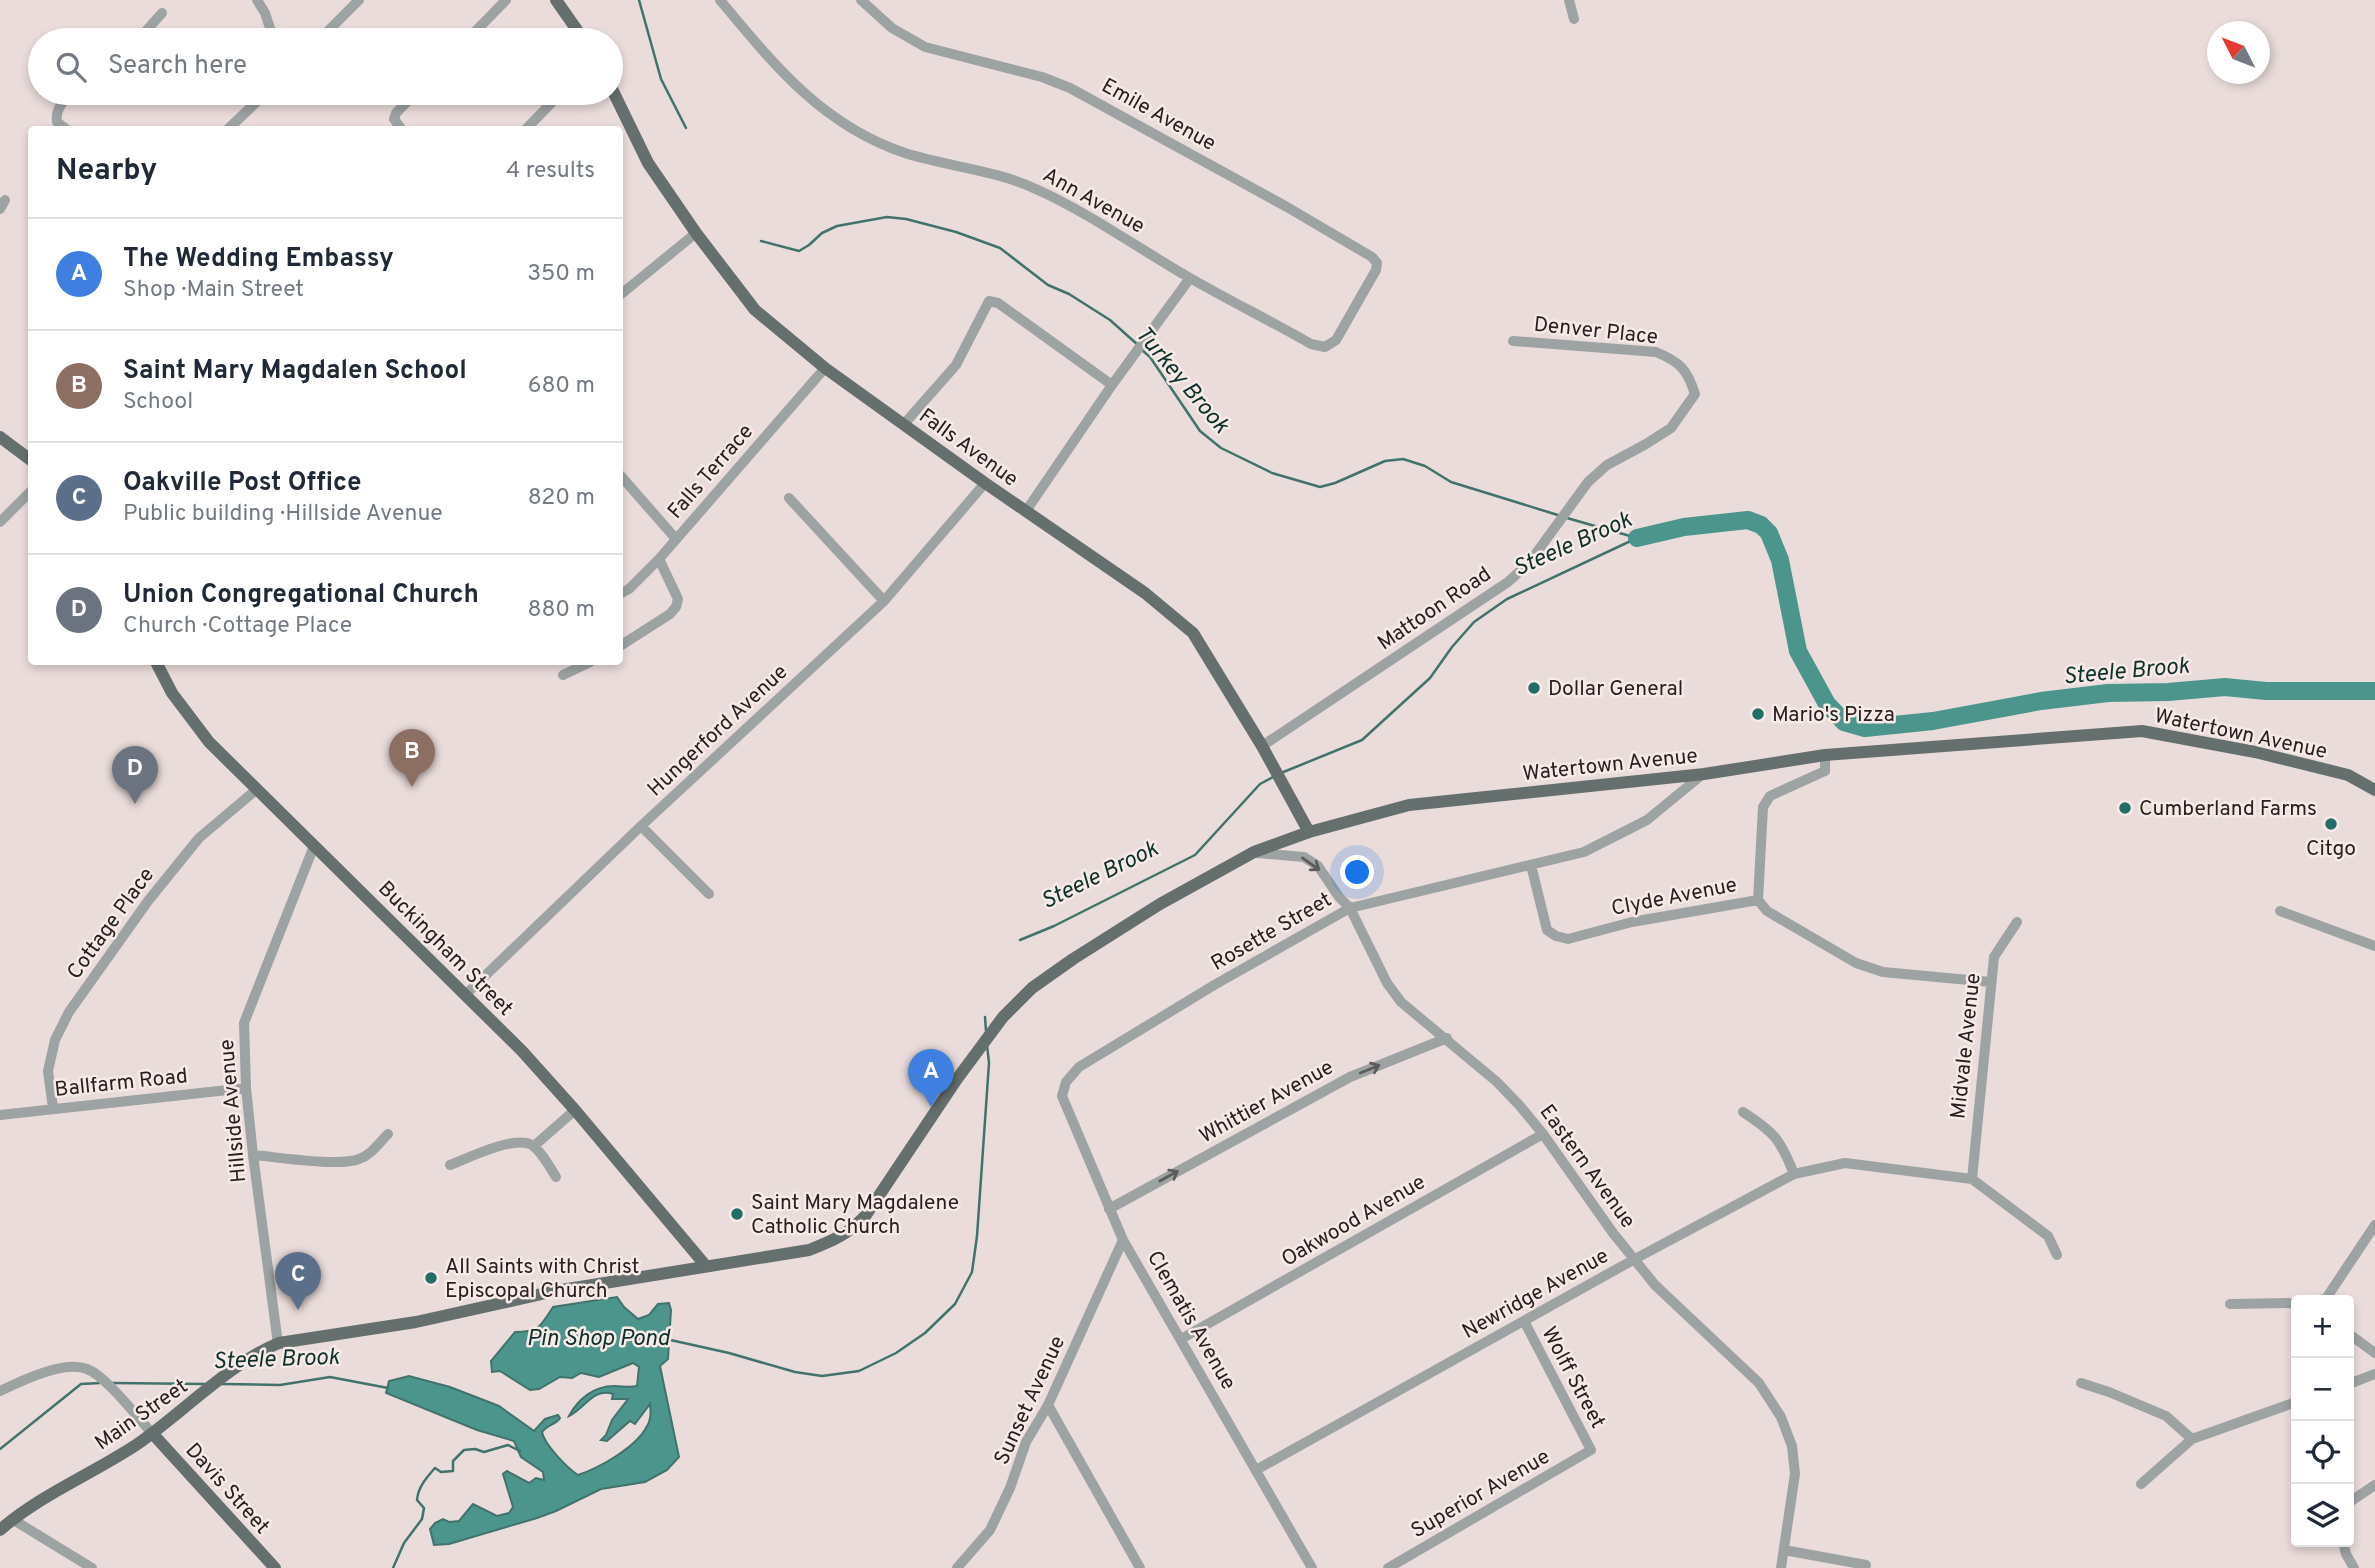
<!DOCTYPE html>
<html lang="en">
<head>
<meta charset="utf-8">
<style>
	:root { --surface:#fff; --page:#f2f2f3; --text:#1f2937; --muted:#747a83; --line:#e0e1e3; --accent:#111827 }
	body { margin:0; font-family:Overpass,sans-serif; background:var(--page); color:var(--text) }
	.controls { position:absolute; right:21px; bottom:21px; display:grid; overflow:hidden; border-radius:7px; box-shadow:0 4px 10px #0003 }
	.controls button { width:63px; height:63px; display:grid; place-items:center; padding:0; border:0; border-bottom:2px solid var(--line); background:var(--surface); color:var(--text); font:35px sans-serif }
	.compass { position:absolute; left:2207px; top:21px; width:63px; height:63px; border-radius:50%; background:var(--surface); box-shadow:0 4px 10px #0003; rotate:312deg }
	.you { position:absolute; left:1358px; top:873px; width:24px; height:24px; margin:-18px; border:5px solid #fff; border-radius:50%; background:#1a73e8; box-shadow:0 0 0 10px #1a73e833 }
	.badge { display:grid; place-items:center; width:46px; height:46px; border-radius:50%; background:var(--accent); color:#fff; font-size:23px; font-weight:700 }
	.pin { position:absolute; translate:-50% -58px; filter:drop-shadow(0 2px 4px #0008) }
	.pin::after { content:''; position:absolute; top:37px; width:24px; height:21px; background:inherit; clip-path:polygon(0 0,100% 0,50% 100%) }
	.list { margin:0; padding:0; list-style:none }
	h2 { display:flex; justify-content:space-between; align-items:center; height:91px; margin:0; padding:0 28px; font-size:30px }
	h2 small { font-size:23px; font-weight:400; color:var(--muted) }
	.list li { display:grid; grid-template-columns:46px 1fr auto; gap:21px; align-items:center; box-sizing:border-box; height:112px; padding:0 28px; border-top:2px solid var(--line) }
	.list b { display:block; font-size:26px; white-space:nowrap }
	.list p { margin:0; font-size:23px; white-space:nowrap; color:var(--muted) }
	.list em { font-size:23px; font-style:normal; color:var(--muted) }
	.icon { flex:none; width:38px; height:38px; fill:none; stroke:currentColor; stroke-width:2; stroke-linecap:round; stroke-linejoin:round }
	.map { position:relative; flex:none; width:2375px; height:1568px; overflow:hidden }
	.search { position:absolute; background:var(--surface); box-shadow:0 4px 10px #0003; left:28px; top:28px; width:595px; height:77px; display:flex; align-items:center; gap:18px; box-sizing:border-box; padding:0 24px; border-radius:38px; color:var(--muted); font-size:26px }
	.panel { position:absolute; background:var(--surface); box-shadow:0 4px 10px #0003; left:28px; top:126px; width:595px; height:539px; border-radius:7px }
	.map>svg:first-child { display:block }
	.water { fill:#4c958c; stroke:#41726c; stroke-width:2 }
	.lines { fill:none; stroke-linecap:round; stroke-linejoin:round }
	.stream { stroke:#41726c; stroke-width:2.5 }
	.river { stroke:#4c958c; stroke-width:18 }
	.minor { stroke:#9da3a2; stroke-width:10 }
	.major { stroke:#65706e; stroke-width:12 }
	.oneway { stroke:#5c5c5b }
	.poi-dot { fill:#246d66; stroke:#f7eae7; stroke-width:2.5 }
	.labels { text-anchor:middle; stroke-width:5; stroke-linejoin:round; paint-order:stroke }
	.street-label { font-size:21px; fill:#272221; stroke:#f7eae7 }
	.poi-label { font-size:21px; fill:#272221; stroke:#f7eae7; text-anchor:start }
	.water-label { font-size:23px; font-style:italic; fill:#0c312d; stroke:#f7eae7 }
</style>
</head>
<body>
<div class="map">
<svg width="2375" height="1568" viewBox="0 0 2375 1568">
	<rect width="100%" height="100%" fill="#eadcda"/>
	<path class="water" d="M 617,1297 L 624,1307 L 638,1319 L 649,1315 L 658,1304 L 669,1303 L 671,1310 L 668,1359 L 660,1366 L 679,1457 L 667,1470 L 645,1482 L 601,1489 L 556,1511 L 537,1518 L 449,1544 L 434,1545 L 430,1529 L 435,1523 L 443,1519 L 449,1522 L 459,1521 L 473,1504 L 497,1516 L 509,1513 L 513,1507 L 503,1474 L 507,1471 L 529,1483 L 536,1478 L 544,1480 L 543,1472 L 521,1457 L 514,1441 L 477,1430 L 386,1393 L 389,1381 L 409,1376 L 450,1387 L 499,1406 L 534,1431 L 545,1419 L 558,1415 L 560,1418 C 557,1424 547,1425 542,1432 C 544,1444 567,1468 578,1475 C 599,1468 637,1447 647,1426 C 651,1420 651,1411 650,1404 L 635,1424 L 630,1421 L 607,1441 L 601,1440 L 606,1435 L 612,1420 L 628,1399 L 612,1399 L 613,1394 C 594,1387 584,1409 569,1416 C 578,1399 594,1386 614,1386 C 622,1386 629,1388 637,1386 L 639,1367 L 633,1363 L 599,1377 L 581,1373 L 572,1378 L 560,1377 L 539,1389 L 530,1390 L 500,1371 L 492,1372 L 491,1361 L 515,1332 C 539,1332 540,1327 553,1307 Z"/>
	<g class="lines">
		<path class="stream" d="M 639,0 L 661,79 L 686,128
			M 761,241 L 799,251 L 809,245 L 822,233 L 837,226 L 887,217 L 906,219 L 956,232 L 1000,248 L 1048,285 L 1069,294 L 1110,320 L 1138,345
			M 1142,350 L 1150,357 L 1200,431 L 1221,448 L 1272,473 L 1320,487 L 1335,483 L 1385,461 L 1403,459 L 1425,466 L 1451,482 L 1561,516
			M 1567,518 L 1637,538
			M 1281,773 L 1362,740 L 1430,678 L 1452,647 L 1474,622 L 1507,599 L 1637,538
			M 1020,940 L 1054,926 L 1195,855 L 1260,784 L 1275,776
			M 985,1017 L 986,1031
			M 666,1339 L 729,1353 L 795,1372 L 822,1376 L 859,1371 L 896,1353 L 925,1333 L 955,1304 L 972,1272 L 977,1236 L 989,1063 L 987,1045
			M 113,1383 L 205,1384
			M 222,1384 L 280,1385 L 330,1377 L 388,1388
			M 0,1449 L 81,1384 L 100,1383
			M 393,1568 L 404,1543 L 422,1519 L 424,1508 L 417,1500 C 418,1487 427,1477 435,1468 L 441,1472 L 453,1471 L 453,1461 L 464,1450 L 475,1449 L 484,1452 L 508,1445 L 520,1451"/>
		<path class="river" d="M 1637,538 L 1684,527 L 1748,520 L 1761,525 L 1769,533 L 1780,560 L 1798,651 L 1827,704 L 1844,722 L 1865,728 L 1933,721 L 2041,701 L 2108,693 L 2168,692 L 2225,687 L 2266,691 L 2375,691"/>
		<path class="minor" d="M 257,0 L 265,13 L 274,40
			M 720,0 C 774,65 822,125 905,153 C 949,167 997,170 1038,190 C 1091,214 1139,249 1190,278 C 1230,301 1271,321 1311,344 L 1325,347 L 1336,340 L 1376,270 L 1377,263 L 1372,257 L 1287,207 L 1070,88 L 1042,77 L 925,47 L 892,28 L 861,0
			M 1569,0 L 1574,19
			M 138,40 L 162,13
			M 319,40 L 359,0
			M 467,40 L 506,0
			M 67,130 L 57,122 C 55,109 63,100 73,93
			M 227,130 L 266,93
			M 402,130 L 394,119 L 396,113 L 416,93
			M 525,130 L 561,93
			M 0,209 L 5,200
			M 620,295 L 696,233
			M 904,424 L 956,365 L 989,301 L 998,303 L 1112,385
			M 620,475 L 676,539
			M 789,498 L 884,601
			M 1026,511 L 1112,385 L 1190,278
			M 0,522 L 32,490
			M 620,594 L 629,589 L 659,559 L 825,368
			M 620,646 L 670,614 L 676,607 L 678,599 L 659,559
			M 563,675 L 590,662
			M 1262,746 L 1508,582 L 1529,563 L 1588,482 L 1607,465 L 1646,444 L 1671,428 L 1695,394 C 1687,369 1680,362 1656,352 L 1513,341
			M 641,826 L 709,894
			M 1257,853 L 1304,857 L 1318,866 L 1339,897 L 1350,908 L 1387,983 L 1401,1002 L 1497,1082 L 1520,1106 L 1543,1134 L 1613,1233 L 1655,1285 L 1759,1383 L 1781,1417 L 1792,1446 L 1795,1474 L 1781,1568
			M 1531,865 L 1547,930 L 1556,936 L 1568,939 L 1632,922 L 1758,900 L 1767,911 L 1856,963 L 1883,972 L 1990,982
			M 1758,900 L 1763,807 L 1770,796 L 1825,771 L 1825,755
			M 2280,911 L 2375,946
			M 465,995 L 641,826 L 884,601 L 985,483
			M 53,1108 L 48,1071 L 55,1040 L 69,1012 L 148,901 L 199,838 L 257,789
			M 1743,1112 C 1775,1133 1780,1139 1794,1174
			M 0,1115 L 246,1088
			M 534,1146 L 575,1110
			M 253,1155 C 277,1157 339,1167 359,1159 C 371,1155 379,1143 388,1134
			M 450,1165 C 468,1158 514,1135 532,1145 C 542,1152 549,1166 556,1177
			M 1972,1179 L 1994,957 L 2017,922
			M 1109,1209 L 1350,1077 L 1447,1038
			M 2325,1300 L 2375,1225
			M 2230,1304 L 2289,1303 L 2296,1305
			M 2349,1334 L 2375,1353
			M 1181,1339 L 1543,1134
			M 278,1344 L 253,1155 L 246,1088 L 244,1023 L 314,846
			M 2081,1383 L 2109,1392 L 2166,1416 L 2192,1439
			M 2349,1384 L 2375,1374
			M 0,1391 C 21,1381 64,1360 87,1369 C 106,1376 137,1417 152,1433
			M 1048,1405 L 1140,1568
			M 1256,1470 L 1633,1260 L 1794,1174 L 1845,1163 L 1972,1179 L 2048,1236 L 2057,1255
			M 2141,1484 L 2192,1439 L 2296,1402
			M 2349,1505 L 2351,1501 L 2375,1485
			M 12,1519 L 92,1568
			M 2343,1542 L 2346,1554 L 2354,1568
			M 1784,1550 L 1866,1565
			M 957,1568 L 990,1530 L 1010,1488 L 1026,1442 L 1048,1405 L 1123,1240
			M 1312,1568 L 1123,1240 L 1062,1096 L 1066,1082 L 1079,1067 L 1216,984 L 1350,908 L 1584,852 L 1647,820 L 1703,774
			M 1388,1568 L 1591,1450 L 1524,1321"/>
		<path class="major" d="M 556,0 L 584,40
			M 611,87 L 648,163 L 696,233 L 755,310 L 825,368 L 985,483 L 1145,593 L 1193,633 L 1262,746 L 1309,832
			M 0,437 L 32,461
			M 156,662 L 172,693 L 209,742 L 522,1051 L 575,1110 L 706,1266
			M 152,1433 L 275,1568
			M 0,1530 C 40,1495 92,1474 136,1445 C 180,1415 231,1362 279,1343 L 416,1322 L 555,1291 L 809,1250 C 832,1241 849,1234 866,1215 L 957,1079 L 1003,1017 L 1032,988 L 1073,959 L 1160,904 L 1254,852 L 1309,832 L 1409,805 L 1704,774 L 1825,755 L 2142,731 L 2255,752 L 2348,775 L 2375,790"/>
	</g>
	<defs><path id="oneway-shaft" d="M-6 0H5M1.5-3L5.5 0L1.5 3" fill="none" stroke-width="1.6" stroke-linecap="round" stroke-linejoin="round" transform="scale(1.75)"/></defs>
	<g class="oneway">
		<use href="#oneway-shaft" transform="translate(1311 864) rotate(35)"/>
		<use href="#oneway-shaft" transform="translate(1370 1069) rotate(-22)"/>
		<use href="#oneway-shaft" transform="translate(1169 1176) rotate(-29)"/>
	</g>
	<g class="poi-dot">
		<circle cx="1534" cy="688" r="7"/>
		<circle cx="1758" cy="714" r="7"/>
		<circle cx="2125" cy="808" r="7"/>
		<circle cx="2331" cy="824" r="7"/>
		<circle cx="737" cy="1214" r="7"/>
		<circle cx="431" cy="1278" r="7"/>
	</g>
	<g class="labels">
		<g class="street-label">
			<text transform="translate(1159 114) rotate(29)" y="7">Emile Avenue</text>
			<text transform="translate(1094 200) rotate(29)" y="7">Ann Avenue</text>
			<text transform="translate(1596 330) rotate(6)" y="7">Denver Place</text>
			<text transform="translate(969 447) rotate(36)" y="7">Falls Avenue</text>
			<text transform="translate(710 471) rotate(-49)" y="7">Falls Terrace</text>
			<text transform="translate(1434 608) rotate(-34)" y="7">Mattoon Road</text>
			<text transform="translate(717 730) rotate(-43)" y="7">Hungerford Avenue</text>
			<text transform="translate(2241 733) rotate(12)" y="7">Watertown Avenue</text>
			<text transform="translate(1610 764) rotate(-6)" y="7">Watertown Avenue</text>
			<text transform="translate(1674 896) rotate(-11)" y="7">Clyde Avenue</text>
			<text transform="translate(110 923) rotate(-54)" y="7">Cottage Place</text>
			<text transform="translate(1271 931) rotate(-30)" y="7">Rosette Street</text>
			<text transform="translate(446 948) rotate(45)" y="7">Buckingham Street</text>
			<text transform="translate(1965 1046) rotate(-84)" y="7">Midvale Avenue</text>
			<text transform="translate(121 1082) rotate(-6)" y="7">Ballfarm Road</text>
			<text transform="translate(1266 1101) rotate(-29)" y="7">Whittier Avenue</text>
			<text transform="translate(232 1111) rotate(-95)" y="7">Hillside Avenue</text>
			<text transform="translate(1588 1166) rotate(54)" y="7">Eastern Avenue</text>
			<text transform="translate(1353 1220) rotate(-30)" y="7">Oakwood Avenue</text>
			<text transform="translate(1535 1293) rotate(-29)" y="7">Newridge Avenue</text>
			<text transform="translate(1192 1320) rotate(60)" y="7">Clematis Avenue</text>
			<text transform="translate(1574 1377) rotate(62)" y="7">Wolff Street</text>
			<text transform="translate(1029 1400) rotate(-65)" y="7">Sunset Avenue</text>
			<text transform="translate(141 1414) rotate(-35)" y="7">Main Street</text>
			<text transform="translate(228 1488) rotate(48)" y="7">Davis Street</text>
			<text transform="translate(1480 1493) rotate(-30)" y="7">Superior Avenue</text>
		</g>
		<g class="poi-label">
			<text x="1548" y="695">Dollar General</text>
			<text x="1772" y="721">Mario's Pizza</text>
			<text x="2139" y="815">Cumberland Farms</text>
			<text x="2331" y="855" text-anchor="middle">Citgo</text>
			<text x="751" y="1209">Saint Mary Magdalene<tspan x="751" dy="24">Catholic Church</tspan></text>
			<text x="445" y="1273">All Saints with Christ<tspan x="445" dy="24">Episcopal Church</tspan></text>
		</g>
		<g class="water-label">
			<text transform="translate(1183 379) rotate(50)" y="8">Turkey Brook</text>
			<text transform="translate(1572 543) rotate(-24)" y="8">Steele Brook</text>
			<text transform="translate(2126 670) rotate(-5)" y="8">Steele Brook</text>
			<text transform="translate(1099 874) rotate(-26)" y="8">Steele Brook</text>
			<text x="598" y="1345">Pin Shop Pond</text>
			<text transform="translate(276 1358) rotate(-2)" y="8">Steele Brook</text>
		</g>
	</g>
</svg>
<div class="controls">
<button>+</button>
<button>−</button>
<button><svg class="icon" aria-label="locate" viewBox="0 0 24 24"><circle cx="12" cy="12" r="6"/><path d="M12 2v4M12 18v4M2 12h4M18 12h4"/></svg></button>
<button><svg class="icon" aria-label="layers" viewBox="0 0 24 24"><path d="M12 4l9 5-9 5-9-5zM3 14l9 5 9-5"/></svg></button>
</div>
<svg class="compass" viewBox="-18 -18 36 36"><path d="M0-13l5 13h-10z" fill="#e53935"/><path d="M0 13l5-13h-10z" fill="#747a83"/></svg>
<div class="you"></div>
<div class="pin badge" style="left:931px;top:1107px;background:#3f7fe0">A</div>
<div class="pin badge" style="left:412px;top:787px;background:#8d6e63">B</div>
<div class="pin badge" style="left:298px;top:1310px;background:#5c6f8a">C</div>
<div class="pin badge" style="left:135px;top:804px;background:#6b7280">D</div>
<div class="search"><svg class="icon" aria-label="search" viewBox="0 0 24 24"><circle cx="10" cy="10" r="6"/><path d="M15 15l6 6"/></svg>Search here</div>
<section class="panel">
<h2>Nearby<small>4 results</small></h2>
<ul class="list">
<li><span class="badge" style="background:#3f7fe0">A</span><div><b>The Wedding Embassy</b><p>Shop · Main Street</p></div><em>350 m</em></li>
<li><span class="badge" style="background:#8d6e63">B</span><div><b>Saint Mary Magdalen School</b><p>School</p></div><em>680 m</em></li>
<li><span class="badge" style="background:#5c6f8a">C</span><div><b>Oakville Post Office</b><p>Public building · Hillside Avenue</p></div><em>820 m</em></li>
<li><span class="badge" style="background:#6b7280">D</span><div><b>Union Congregational Church</b><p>Church · Cottage Place</p></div><em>880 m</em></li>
</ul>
</section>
</div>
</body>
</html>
